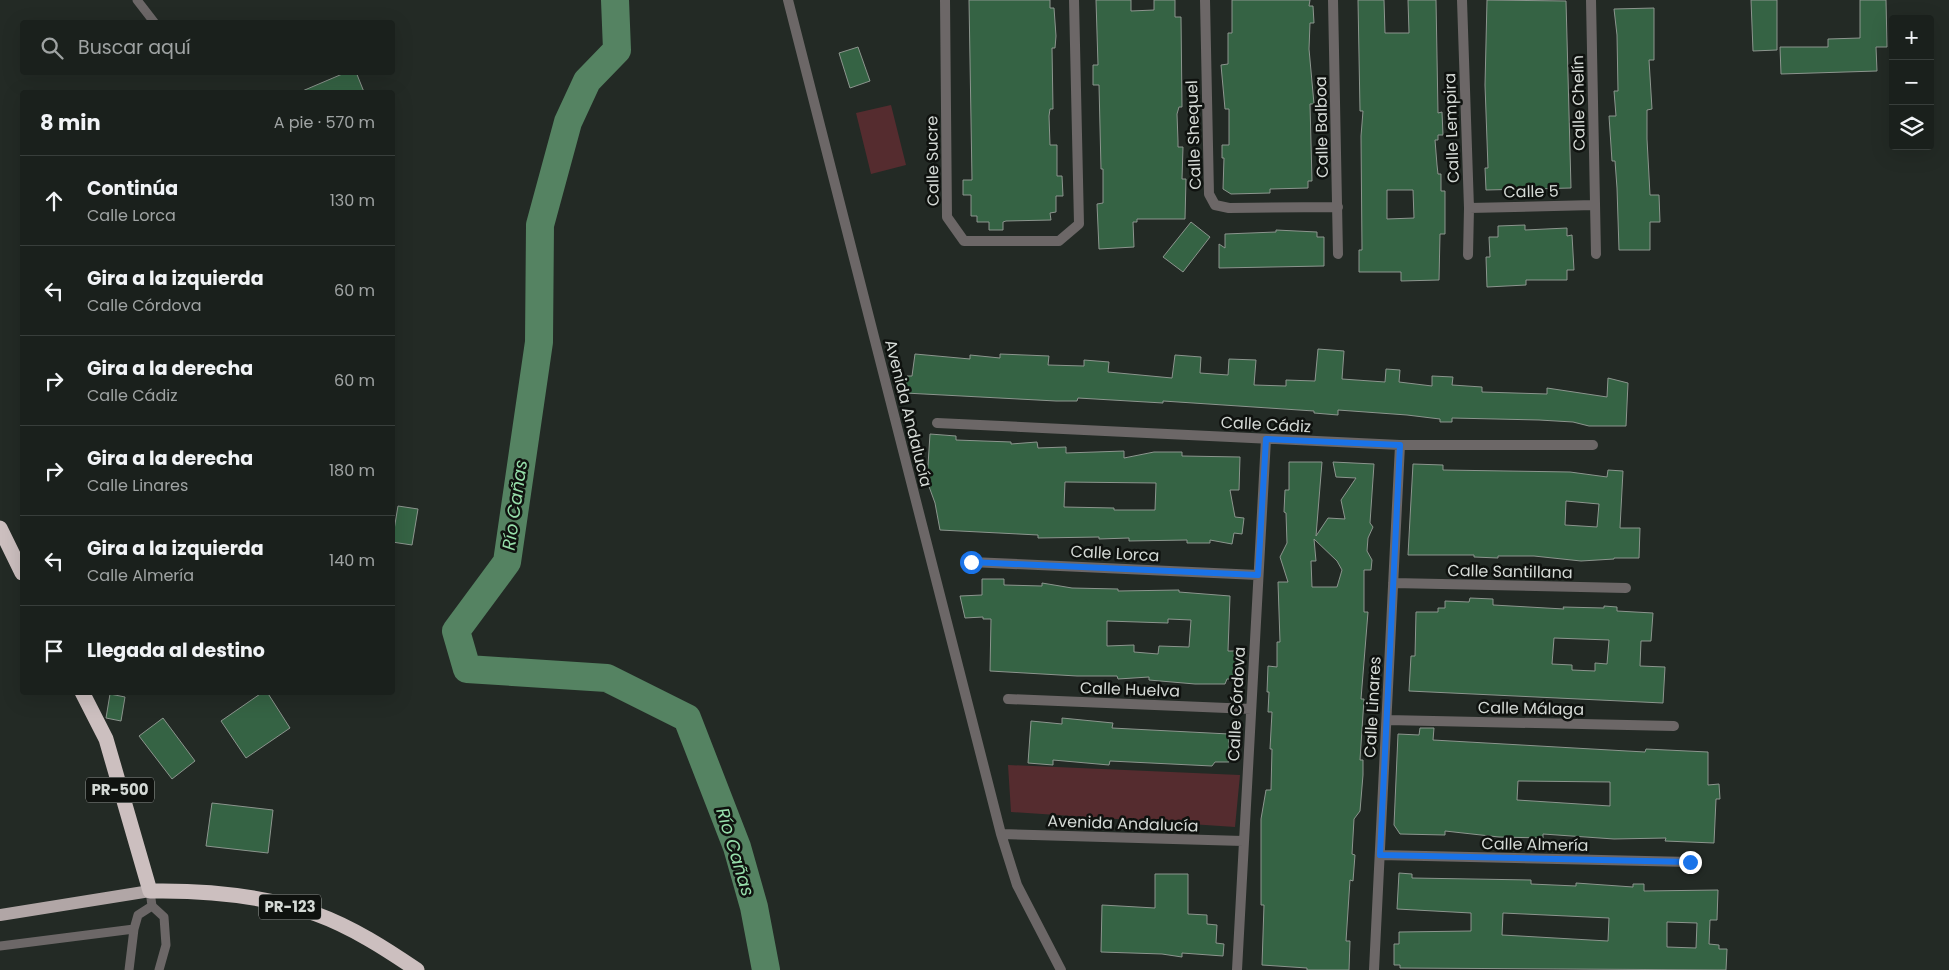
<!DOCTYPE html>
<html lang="es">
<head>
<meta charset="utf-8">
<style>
	:root { --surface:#1a201c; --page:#232825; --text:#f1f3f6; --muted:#9fa3a3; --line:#383e3b }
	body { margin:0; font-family:Poppins,sans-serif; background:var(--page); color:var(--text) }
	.controls { position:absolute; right:15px; top:15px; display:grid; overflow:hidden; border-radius:5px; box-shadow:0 5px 20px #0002 }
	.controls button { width:45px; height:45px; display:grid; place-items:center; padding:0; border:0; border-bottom:1px solid var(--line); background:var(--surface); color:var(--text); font:25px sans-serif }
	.stop { position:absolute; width:15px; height:15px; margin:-11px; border:4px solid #1a73e8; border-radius:50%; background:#fff }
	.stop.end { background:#1a73e8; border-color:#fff; box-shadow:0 1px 5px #0008 }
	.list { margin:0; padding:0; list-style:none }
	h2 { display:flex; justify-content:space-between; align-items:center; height:65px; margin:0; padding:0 20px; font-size:21px }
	h2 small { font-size:16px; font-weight:400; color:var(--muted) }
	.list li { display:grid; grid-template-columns:32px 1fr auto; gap:15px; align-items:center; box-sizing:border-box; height:90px; padding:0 20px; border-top:1px solid var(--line) }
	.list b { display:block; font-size:19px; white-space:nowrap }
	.list p { margin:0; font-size:16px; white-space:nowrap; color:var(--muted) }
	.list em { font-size:16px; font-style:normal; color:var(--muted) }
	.icon { flex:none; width:28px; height:28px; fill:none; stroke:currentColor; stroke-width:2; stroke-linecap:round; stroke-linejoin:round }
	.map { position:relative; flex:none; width:1949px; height:970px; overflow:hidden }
	.search { position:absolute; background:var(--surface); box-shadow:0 5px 20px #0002; left:20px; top:20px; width:375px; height:55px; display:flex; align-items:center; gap:12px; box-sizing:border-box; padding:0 18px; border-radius:5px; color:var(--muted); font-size:19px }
	.panel { position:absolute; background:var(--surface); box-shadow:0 5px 20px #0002; left:20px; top:90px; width:375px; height:605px; border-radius:5px }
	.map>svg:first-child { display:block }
	.green { fill:#552c2f }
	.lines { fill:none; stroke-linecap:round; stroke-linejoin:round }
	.river { stroke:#558362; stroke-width:28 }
	.building { fill:#356344; stroke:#8c958e; fill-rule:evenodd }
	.lane { stroke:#6c6767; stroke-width:9 }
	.street { stroke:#6c6767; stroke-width:10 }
	.primary { stroke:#b1a6a6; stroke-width:12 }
	.highway { stroke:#ccbfbf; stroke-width:15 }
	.route { stroke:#1a73e8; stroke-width:6 }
	.labels { text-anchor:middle; stroke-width:5; stroke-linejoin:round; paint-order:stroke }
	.shield { fill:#0f120f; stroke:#999d9a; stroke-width:1 }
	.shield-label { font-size:15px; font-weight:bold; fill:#d4d9d5 }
	.street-label { font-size:16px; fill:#d4d9d5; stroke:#0f120f }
	.water-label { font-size:18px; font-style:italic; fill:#96deaa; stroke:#0f120f }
</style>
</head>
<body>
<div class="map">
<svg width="1949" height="970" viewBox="0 0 1949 970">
	<rect width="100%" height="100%" fill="#232a25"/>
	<path class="green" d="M 891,105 L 906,165 L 871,174 L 856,113 Z
		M 1008,765 L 1240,775 L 1235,827 L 1011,812 Z"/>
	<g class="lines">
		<path class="river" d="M 615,0 L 617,50 L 587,81 L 568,122 L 540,225 L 539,342 L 507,562 L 456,631 L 467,669 L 607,678 L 687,718 L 737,847 L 754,907 L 766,970"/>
	</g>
	<path class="building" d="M 969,0 L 1050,0 L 1050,8 L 1054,8 L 1056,36 L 1055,48 L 1052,48 L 1053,109 L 1050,109 L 1049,116 L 1050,145 L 1057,145 L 1057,176 L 1062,176 L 1063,196 L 1056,196 L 1056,212 L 1050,213 L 1051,220 L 1006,221 L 1003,222 L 1003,230 L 989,230 L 989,222 L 977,222 L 977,216 L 971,216 L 971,195 L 963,195 L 963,180 L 972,180 Z
		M 1096,0 L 1131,0 L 1131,11 L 1154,10 L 1154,0 L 1175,0 L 1175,17 L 1181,17 L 1182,107 L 1179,107 L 1177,114 L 1178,141 L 1178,147 L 1183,147 L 1182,179 L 1186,179 L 1185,219 L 1137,219 L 1137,222 L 1133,222 L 1134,247 L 1099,249 L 1097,204 L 1103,203 L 1103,169 L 1101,169 L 1099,85 L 1093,85 L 1093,65 L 1098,65 Z
		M 1232,0 L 1310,0 L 1309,6 L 1313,6 L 1314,23 L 1310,23 L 1309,49 L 1314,104 L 1310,104 L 1312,181 L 1308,181 L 1308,188 L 1270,189 L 1270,193 L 1231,194 L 1223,189 L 1224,158 L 1222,158 L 1222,145 L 1229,145 L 1229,109 L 1225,109 L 1221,65 L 1228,64 L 1228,33 L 1232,33 Z
		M 1358,0 L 1384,0 L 1385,33 L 1409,33 L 1408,0 L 1436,0 L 1438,113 L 1442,112 L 1443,135 L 1438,135 L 1438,140 L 1435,140 L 1437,165 L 1438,174 L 1441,174 L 1441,191 L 1445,191 L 1445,234 L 1440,234 L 1439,280 L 1401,281 L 1401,272 L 1359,272 L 1359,250 L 1362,250 L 1361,136 L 1363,111 L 1360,111 ZM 1387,190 L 1413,190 L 1414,218 L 1387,219 Z
		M 1487,0 L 1566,1 L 1571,188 L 1486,190 L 1485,168 L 1488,168 L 1485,85 Z
		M 1751,0 L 1777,0 L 1777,50 L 1753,51 Z
		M 1860,0 L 1886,0 L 1887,47 L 1876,47 L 1877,71 L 1781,74 L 1780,47 L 1828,47 L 1828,39 L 1860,38 Z
		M 1654,8 L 1654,60 L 1649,60 L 1652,109 L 1647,110 L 1647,139 L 1650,195 L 1659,195 L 1660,222 L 1650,222 L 1650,250 L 1619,250 L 1617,188 L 1615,161 L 1612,161 L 1609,116 L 1616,116 L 1614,91 L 1618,91 L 1617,35 L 1614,9 Z
		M 858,47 L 870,81 L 850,88 L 839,53 Z
		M 347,72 L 356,72 L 364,92 L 300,92 Z
		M 1191,222 L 1210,237 L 1183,272 L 1163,257 Z
		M 1525,225 L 1525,230 L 1567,228 L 1567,236 L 1572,235 L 1574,270 L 1567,270 L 1567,280 L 1526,280 L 1526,285 L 1487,287 L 1486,257 L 1490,257 L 1489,237 L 1498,237 L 1498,226 Z
		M 1276,230 L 1317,232 L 1317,237 L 1324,237 L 1324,266 L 1219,268 L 1219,244 L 1225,248 L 1225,234 L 1276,232 Z
		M 1318,349 L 1344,351 L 1342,379 L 1385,382 L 1386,369 L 1400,370 L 1399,382 L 1432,386 L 1432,376 L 1453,377 L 1452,385 L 1482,387 L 1482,392 L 1547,394 L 1547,388 L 1607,397 L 1608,378 L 1628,383 L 1626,426 L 1589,426 L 1573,422 L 1539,420 L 1452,418 L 1452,422 L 1440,422 L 1440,419 L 1407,415 L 1338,410 L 1338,415 L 1314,413 L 1314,411 L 1163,401 L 1163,403 L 1078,398 L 1077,401 L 1056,401 L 905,393 L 907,376 L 912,376 L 915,354 L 970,359 L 970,355 L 1000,358 L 1000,354 L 1049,356 L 1048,365 L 1084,366 L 1084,360 L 1109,362 L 1108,372 L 1172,378 L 1175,355 L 1201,357 L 1200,373 L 1228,375 L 1229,359 L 1256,360 L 1254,385 L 1286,386 L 1286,380 L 1315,381 Z
		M 930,434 L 956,436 L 956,440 L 1011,442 L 1011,444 L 1037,442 L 1038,448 L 1066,447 L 1066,453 L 1124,451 L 1124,458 L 1154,452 L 1182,452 L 1182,456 L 1240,457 L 1239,490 L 1230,490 L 1235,517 L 1244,518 L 1242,534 L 1234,533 L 1232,544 L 1210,540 L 1210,543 L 1187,543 L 1187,540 L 1129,541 L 1129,538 L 1099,539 L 1099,537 L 1038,538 L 1038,535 L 940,530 L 935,503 L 927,481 ZM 1065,482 L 1156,483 L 1155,510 L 1114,510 L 1114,508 L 1064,507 Z
		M 1289,462 L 1322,462 L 1316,536 L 1328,518 L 1345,519 L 1341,500 L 1356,478 L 1336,477 L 1333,462 L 1374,464 L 1370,523 L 1373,527 L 1368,538 L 1367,551 L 1372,560 L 1371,570 L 1364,570 L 1364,612 L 1368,612 L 1361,699 L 1364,699 L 1360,760 L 1363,760 L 1363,775 L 1360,811 L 1354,819 L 1352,854 L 1355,855 L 1353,881 L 1350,880 L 1346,941 L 1350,941 L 1349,970 L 1307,970 L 1307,968 L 1262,965 L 1264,905 L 1261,905 L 1261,819 L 1266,790 L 1271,790 L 1272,749 L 1270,749 L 1272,712 L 1268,712 L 1269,692 L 1267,692 L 1268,666 L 1277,667 L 1277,642 L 1280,642 L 1278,582 L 1288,582 L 1280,557 L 1287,543 L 1286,513 L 1284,512 L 1285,490 L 1289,490 ZM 1314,539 L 1337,561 L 1342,570 L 1337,587 L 1312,587 L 1311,561 L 1316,561 Z
		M 1413,464 L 1443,465 L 1443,470 L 1570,472 L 1607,477 L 1608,470 L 1623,471 L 1620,528 L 1640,528 L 1639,558 L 1614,558 L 1614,559 L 1581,561 L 1534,556 L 1498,556 L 1498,558 L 1474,557 L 1474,555 L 1408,555 ZM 1566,501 L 1599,504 L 1597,527 L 1565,525 Z
		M 398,506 L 418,509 L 412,545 L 392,542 Z
		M 982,579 L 1004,579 L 1004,585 L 1042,586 L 1042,583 L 1072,588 L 1118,589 L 1118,591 L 1179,590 L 1179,592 L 1230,596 L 1228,651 L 1237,651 L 1236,679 L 1227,679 L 1225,684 L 1195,684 L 1149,680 L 1149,677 L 1118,679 L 1117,676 L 1077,676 L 990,671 L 991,619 L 983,619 L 983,617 L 965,618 L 960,596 L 982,595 ZM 1168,619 L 1191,620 L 1189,647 L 1159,646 L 1158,654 L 1134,652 L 1134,645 L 1107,646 L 1107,621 L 1168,623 Z
		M 1470,598 L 1493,599 L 1493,605 L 1564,609 L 1563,607 L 1604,608 L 1604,606 L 1617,607 L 1617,611 L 1653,613 L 1651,641 L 1641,641 L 1640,666 L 1665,667 L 1663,703 L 1409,691 L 1411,656 L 1415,656 L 1416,612 L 1438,612 L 1438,608 L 1445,608 L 1445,601 L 1469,602 ZM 1554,638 L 1609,640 L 1607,664 L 1595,663 L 1595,671 L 1572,670 L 1572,665 L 1552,664 Z
		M 263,692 L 267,692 L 290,728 L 246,758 L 221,721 Z
		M 110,694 L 125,697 L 121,721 L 106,718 Z
		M 163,718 L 195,761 L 172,779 L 139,736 Z
		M 1062,718 L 1113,723 L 1112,728 L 1229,734 L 1229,762 L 1215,762 L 1212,766 L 1110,761 L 1109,765 L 1053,760 L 1053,765 L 1028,763 L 1031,721 L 1062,724 Z
		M 1420,728 L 1434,728 L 1433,740 L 1645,752 L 1646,749 L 1708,752 L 1708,785 L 1719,784 L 1720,799 L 1716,799 L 1714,843 L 1665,841 L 1666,838 L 1614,839 L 1543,834 L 1543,838 L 1499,837 L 1445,831 L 1445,835 L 1400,834 L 1394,825 L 1398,734 L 1419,735 ZM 1518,781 L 1610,782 L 1610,806 L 1517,800 Z
		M 212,803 L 273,810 L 268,853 L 206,846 Z
		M 1399,873 L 1412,874 L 1412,878 L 1531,880 L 1531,884 L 1576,886 L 1576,883 L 1633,887 L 1633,884 L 1644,884 L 1644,891 L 1718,890 L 1717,920 L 1710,920 L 1709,944 L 1719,945 L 1719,949 L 1727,949 L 1726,970 L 1400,968 L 1400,965 L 1394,965 L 1394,944 L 1399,944 L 1399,932 L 1471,931 L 1471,913 L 1397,909 ZM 1503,913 L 1609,918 L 1608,941 L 1502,935 ZM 1667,922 L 1697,923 L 1696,948 L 1667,947 Z
		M 1155,874 L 1188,874 L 1188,914 L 1207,915 L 1207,924 L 1217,925 L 1216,943 L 1224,944 L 1223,956 L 1182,953 L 1182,957 L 1162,954 L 1101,952 L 1102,905 L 1155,908 Z"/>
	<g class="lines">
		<path class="lane" d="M 137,0 L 154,22
			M 150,891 L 152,906 L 164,917 L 166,945 L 159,970
			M 0,946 L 134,929
			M 129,970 L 134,929 L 138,915 L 152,906"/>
		<path class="street" d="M 788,0 L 1001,834 L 1017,885 L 1061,970
			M 945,0 L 947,217 L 964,241 L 1059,241 L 1079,224 L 1074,0
			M 1205,0 L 1209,194 L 1215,205 L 1229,208 L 1338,207
			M 1333,0 L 1338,254
			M 1462,0 L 1469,208 L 1468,255
			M 1591,0 L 1596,254
			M 1469,208 L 1594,205
			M 937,423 L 1400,445 L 1593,445
			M 971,562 L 1258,575
			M 1393,583 L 1626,588
			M 1008,699 L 1251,709
			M 1387,720 L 1674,726
			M 1001,834 L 1243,841
			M 1380,855 L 1690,862
			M 1237,970 L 1266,439
			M 1374,970 L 1400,445"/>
		<path class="primary" d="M 0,915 L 150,891"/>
		<path class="highway" d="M 0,528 L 22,573
			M 82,692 L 106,739 L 150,891 C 206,890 263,895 316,914 C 352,927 386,949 417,970"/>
	</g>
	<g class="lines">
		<path class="route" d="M 971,562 L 1258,575 L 1266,439 L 1400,445 L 1380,855 L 1690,862"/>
	</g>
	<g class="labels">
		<g class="shield">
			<rect x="86" y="777.5" width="68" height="25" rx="4"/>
			<rect x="259" y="894.5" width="62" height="25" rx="4"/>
		</g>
		<g class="shield-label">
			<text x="120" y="795">PR-500</text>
			<text x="290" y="912">PR-123</text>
		</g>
		<g class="street-label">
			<text transform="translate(1578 103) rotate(-91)" y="6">Calle Chelín</text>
			<text transform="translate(1321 127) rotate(-91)" y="6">Calle Balboa</text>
			<text transform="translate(1451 128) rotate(-92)" y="6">Calle Lempira</text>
			<text transform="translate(1193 135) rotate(-92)" y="6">Calle Shequel</text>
			<text transform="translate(932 161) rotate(-91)" y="6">Calle Sucre</text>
			<text transform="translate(1531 191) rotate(-1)" y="6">Calle 5</text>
			<text transform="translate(909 413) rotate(76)" y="6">Avenida Andalucía</text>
			<text transform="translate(1266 424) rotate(3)" y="6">Calle Cádiz</text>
			<text transform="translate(1115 553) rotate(3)" y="6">Calle Lorca</text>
			<text transform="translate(1510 571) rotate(1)" y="6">Calle Santillana</text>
			<text transform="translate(1130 689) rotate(2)" y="6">Calle Huelva</text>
			<text transform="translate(1236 704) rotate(-87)" y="6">Calle Córdova</text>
			<text transform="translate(1372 707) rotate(-87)" y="6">Calle Linares</text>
			<text transform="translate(1531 708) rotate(1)" y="6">Calle Málaga</text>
			<text transform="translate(1123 823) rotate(2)" y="6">Avenida Andalucía</text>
			<text transform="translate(1535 844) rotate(1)" y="6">Calle Almería</text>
		</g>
		<g class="water-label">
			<text transform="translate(515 505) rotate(-82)" y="6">Río Cañas</text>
			<text transform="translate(735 852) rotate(73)" y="6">Río Cañas</text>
		</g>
	</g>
</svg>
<div class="controls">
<button>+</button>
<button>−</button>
<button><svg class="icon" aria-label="layers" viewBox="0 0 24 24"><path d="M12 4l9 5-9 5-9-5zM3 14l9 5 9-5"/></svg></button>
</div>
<div class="stop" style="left:971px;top:562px"></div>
<div class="stop end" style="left:1690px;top:862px"></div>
<div class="search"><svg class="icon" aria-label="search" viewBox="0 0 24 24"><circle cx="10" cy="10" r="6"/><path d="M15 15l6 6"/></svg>Buscar aquí</div>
<section class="panel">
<h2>8 min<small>A pie · 570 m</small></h2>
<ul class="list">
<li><svg class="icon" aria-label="ahead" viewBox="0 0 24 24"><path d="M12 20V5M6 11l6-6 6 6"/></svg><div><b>Continúa</b><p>Calle Lorca</p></div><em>130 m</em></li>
<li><svg class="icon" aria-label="left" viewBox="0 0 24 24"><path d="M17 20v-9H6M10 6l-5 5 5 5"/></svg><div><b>Gira a la izquierda</b><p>Calle Córdova</p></div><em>60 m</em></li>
<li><svg class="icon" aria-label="right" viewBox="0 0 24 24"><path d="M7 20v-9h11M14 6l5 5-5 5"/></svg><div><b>Gira a la derecha</b><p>Calle Cádiz</p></div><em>60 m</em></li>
<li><svg class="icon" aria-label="right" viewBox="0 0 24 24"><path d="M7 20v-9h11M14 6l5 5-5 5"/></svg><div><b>Gira a la derecha</b><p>Calle Linares</p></div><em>180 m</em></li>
<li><svg class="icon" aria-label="left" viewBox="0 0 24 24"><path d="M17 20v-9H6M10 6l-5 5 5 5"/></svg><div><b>Gira a la izquierda</b><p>Calle Almería</p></div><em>140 m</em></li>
<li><svg class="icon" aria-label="arrive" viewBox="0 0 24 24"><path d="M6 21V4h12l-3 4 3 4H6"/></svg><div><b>Llegada al destino</b></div></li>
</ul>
</section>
</div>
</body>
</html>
